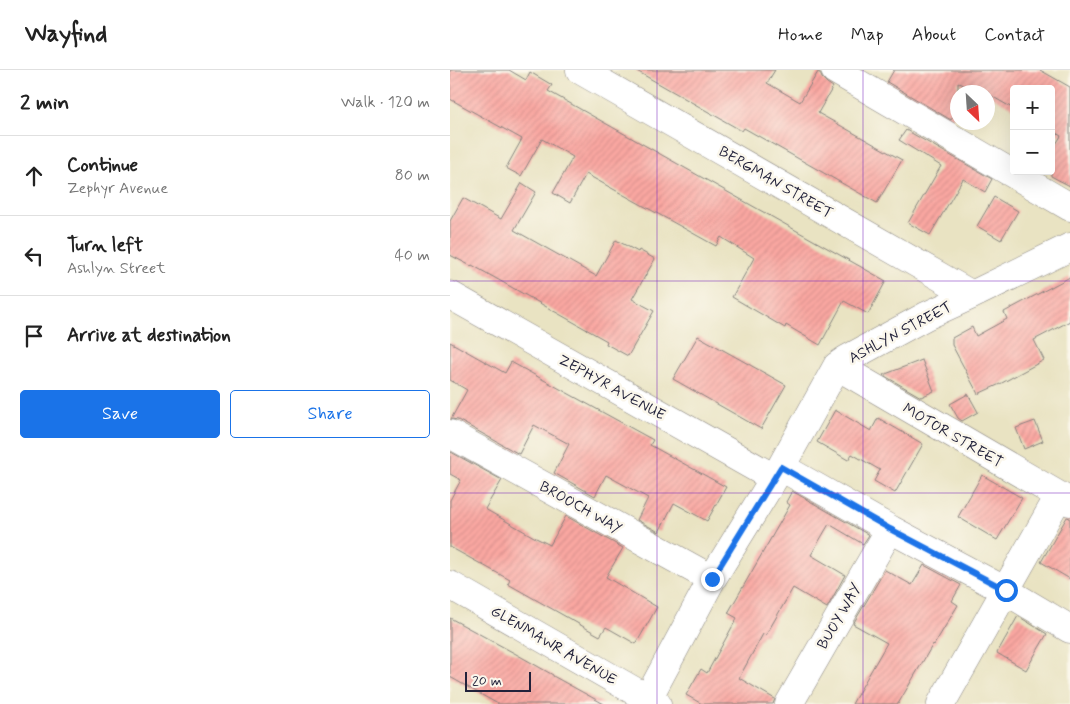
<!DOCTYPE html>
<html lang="en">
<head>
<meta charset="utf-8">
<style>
	:root { --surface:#fff; --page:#f6f6f6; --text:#222; --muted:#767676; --line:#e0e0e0; --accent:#1a73e8 }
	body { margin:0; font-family:Mynerve,sans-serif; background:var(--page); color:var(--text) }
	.controls { position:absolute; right:15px; top:15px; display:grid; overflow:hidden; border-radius:5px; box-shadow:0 5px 20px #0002 }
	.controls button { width:45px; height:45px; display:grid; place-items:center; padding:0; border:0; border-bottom:1px solid var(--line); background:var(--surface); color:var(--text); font:25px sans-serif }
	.compass { position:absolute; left:500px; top:15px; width:45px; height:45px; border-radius:50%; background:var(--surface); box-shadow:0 5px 20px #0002; rotate:155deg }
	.scale { position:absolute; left:15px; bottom:12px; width:66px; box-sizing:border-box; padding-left:5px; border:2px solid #22223b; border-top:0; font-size:14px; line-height:18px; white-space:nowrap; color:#22223b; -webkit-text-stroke:4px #fbf7ec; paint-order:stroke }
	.stop { position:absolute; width:15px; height:15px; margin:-11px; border:4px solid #1a73e8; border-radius:50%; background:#fff }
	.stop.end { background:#1a73e8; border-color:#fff; box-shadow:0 1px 5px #0008 }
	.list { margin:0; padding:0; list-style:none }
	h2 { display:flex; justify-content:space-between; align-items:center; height:65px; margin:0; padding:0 20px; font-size:21px }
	h2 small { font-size:16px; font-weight:400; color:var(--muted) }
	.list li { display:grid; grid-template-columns:32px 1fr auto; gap:15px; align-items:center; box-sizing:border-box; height:80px; padding:0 20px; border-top:1px solid var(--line) }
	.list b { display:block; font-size:19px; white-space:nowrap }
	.list p { margin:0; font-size:16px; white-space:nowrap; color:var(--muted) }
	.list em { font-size:16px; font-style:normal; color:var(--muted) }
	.actions { display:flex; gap:10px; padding:15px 20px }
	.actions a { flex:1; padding:11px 0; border:1px solid var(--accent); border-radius:5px; text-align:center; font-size:18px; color:var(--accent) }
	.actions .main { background:var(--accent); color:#fff }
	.icon { flex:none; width:28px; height:28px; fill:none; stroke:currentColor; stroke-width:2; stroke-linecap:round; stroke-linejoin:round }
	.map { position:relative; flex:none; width:620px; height:634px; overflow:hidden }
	header { display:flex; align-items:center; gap:30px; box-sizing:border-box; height:70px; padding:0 25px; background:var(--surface); border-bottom:1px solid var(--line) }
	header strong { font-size:24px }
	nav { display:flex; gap:28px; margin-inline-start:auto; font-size:18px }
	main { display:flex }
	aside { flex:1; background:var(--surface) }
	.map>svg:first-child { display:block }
	.building { fill:url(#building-hatch) }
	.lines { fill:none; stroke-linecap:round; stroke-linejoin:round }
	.minor-casing { stroke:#86827e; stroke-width:29 }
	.minor { stroke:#fff; stroke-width:28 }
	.route { stroke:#1a73e8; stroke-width:6 }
	.grid { fill:none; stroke:#7b2cbf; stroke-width:1; stroke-opacity:0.55 }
	.labels { text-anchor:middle; stroke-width:5; stroke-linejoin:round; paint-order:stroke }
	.street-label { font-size:15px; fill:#22223b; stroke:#fbf7ec }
</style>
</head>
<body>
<header>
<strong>Wayfind</strong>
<nav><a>Home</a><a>Map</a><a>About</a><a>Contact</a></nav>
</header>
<main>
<aside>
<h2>2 min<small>Walk · 120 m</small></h2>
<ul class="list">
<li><svg class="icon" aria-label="ahead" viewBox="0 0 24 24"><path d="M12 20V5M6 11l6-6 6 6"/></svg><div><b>Continue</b><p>Zephyr Avenue</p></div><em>80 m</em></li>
<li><svg class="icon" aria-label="left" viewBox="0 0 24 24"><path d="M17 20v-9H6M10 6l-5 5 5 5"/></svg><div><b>Turn left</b><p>Ashlyn Street</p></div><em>40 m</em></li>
<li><svg class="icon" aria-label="arrive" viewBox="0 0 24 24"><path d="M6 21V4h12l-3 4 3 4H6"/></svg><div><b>Arrive at destination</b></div></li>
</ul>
<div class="actions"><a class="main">Save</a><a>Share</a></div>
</aside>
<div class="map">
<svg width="620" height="634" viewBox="0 0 620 634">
	<defs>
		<pattern id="building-hatch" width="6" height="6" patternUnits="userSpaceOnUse" patternTransform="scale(1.25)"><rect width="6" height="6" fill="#faa7a1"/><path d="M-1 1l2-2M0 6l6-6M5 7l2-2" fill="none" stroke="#d68f8c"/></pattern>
	</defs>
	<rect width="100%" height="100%" fill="#fbf7ec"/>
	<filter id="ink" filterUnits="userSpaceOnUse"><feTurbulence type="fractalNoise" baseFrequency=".02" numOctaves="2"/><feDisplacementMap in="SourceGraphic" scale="10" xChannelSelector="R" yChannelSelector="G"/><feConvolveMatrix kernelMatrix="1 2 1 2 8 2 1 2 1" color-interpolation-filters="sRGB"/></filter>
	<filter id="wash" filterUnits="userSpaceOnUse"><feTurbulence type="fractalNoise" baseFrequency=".0096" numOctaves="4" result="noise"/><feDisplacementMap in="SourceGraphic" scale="20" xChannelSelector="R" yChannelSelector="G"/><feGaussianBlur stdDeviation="1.12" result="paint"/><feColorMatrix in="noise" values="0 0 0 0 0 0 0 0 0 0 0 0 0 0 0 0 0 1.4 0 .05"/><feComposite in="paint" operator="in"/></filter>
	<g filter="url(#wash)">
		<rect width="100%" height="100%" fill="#e9e3c2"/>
		<g id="blocks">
			<path class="building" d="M 0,0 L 59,0 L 76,10 L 80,2 L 102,15 L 98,21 L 436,211 L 418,244 L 394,231 L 370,275 L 336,255 L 335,258 L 282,227 L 304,188 L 271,167 L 266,176 L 136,104 L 120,133 L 103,123 L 123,87 L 92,69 L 71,106 L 56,98 L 72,69 L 0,29 Z
				M 185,0 L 325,0 L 317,13 L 350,32 L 368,2 L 370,3 L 372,8 L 377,13 L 383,17 L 368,43 L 452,90 L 427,133 L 294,58 L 292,61 Z
				M 444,0 L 590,0 L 620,17 L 620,116 L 601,106 L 601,82 L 611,66 L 601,60 L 601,19 L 564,19 L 564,39 L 538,24 L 538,22 L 534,22 L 526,18 L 524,21 L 508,12 L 508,39 L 501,50 L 437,12 Z
				M 456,60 L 542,109 L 535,122 L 513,109 L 480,165 L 458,153 L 491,96 L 449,70 Z
				M 72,113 L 86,122 L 64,160 L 146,206 L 166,170 L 188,182 L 189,180 L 205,189 L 182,229 L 204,241 L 178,286 L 156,274 L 157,271 L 22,195 L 21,196 L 0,185 L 0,151 L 13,128 L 51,149 Z
				M 544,127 L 568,141 L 551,170 L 527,156 Z
				M 620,207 L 620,251 L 584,270 L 594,290 L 550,314 L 528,324 L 502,275 L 502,268 L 522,257 L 526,266 L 557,249 L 554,242 Z
				M 248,266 L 336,315 L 311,359 L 223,309 Z
				M 0,272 L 55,303 L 61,292 L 203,370 L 200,375 L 276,417 L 257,451 L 224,433 L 209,462 L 187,450 L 198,428 L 156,405 L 145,426 L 104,403 L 119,374 L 84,355 L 69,384 L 8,350 L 1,349 L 17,320 L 0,310 Z
				M 472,290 L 484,321 L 471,327 L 433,305 Z
				M 518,324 L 528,342 L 512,351 L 508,348 L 500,334 Z
				M 385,340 L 421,361 L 428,348 L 473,374 L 445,423 L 424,411 L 430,400 L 402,384 L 398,390 L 367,372 Z
				M 585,351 L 593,371 L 574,379 L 566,358 Z
				M 1,382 L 52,410 L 35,439 L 84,467 L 100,475 L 116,446 L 173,478 L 156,507 L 207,537 L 186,574 L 156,557 L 150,566 L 58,514 L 60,510 L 0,477 L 0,430 L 11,410 L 0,404 L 0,384 Z
				M 532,405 L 572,428 L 547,470 L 508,447 Z
				M 342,421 L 419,465 L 413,474 L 379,454 L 361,485 L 395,505 L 377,538 L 343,518 L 316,565 L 313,564 L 289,608 L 325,629 L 323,634 L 252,634 L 236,625 L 251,599 L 257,603 L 287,548 L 278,543 L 340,435 L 336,432 Z
				M 617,447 L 620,448 L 620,509 L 591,492 Z
				M 474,495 L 511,515 L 502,531 L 508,535 L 484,575 L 483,574 L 448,634 L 402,634 L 437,573 L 403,554 L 435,500 L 462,515 Z
				M 568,546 L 597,564 L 576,600 L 547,583 Z
				M 0,548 L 66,584 L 103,605 L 103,606 L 154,634 L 48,634 L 0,607 Z"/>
		</g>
	</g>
	<g filter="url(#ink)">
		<use href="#blocks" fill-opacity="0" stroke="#86827e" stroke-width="1"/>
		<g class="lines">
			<g class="minor-casing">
				<path id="minor" d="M 130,0 L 522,225
					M 385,0 L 620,137
					M 0,225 L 324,408
					M 387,296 L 620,432
					M 0,364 L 262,509
					M 331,397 L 440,459 L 556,521 L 620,559
					M 0,515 L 207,634
					M 195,634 L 262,509 L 331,397 L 387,296 L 397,289 L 476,246 L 522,225 L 620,177
					M 339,634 L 440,459
					M 491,634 L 609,426"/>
			</g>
			<use href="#minor" class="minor"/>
		</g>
	</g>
	<g class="lines" filter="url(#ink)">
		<path class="route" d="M 262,509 L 331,397 L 440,459 L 556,520"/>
	</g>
	<path class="grid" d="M 207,0 L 207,634M 413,0 L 413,634M 0,211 L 620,211M 0,423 L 620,423"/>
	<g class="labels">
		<g class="street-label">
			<text transform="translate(326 112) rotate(30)" y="5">BERGMAN STREET</text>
			<text transform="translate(450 262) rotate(-28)" y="5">ASHLYN STREET</text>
			<text transform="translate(162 317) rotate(29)" y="5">ZEPHYR AVENUE</text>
			<text transform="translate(503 365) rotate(30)" y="5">MOTOR STREET</text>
			<text transform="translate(131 437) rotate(29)" y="5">BROOCH WAY</text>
			<text transform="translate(389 546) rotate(-60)" y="5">BUOY WAY</text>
			<text transform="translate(104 575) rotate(30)" y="5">GLENMAWR AVENUE</text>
		</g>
	</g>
</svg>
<div class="controls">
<button>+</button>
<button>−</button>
</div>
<svg class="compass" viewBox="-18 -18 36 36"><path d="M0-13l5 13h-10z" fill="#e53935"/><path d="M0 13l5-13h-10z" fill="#767676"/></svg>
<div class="scale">20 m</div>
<div class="stop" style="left:556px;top:520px"></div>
<div class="stop end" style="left:262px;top:509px"></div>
</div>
</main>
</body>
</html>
